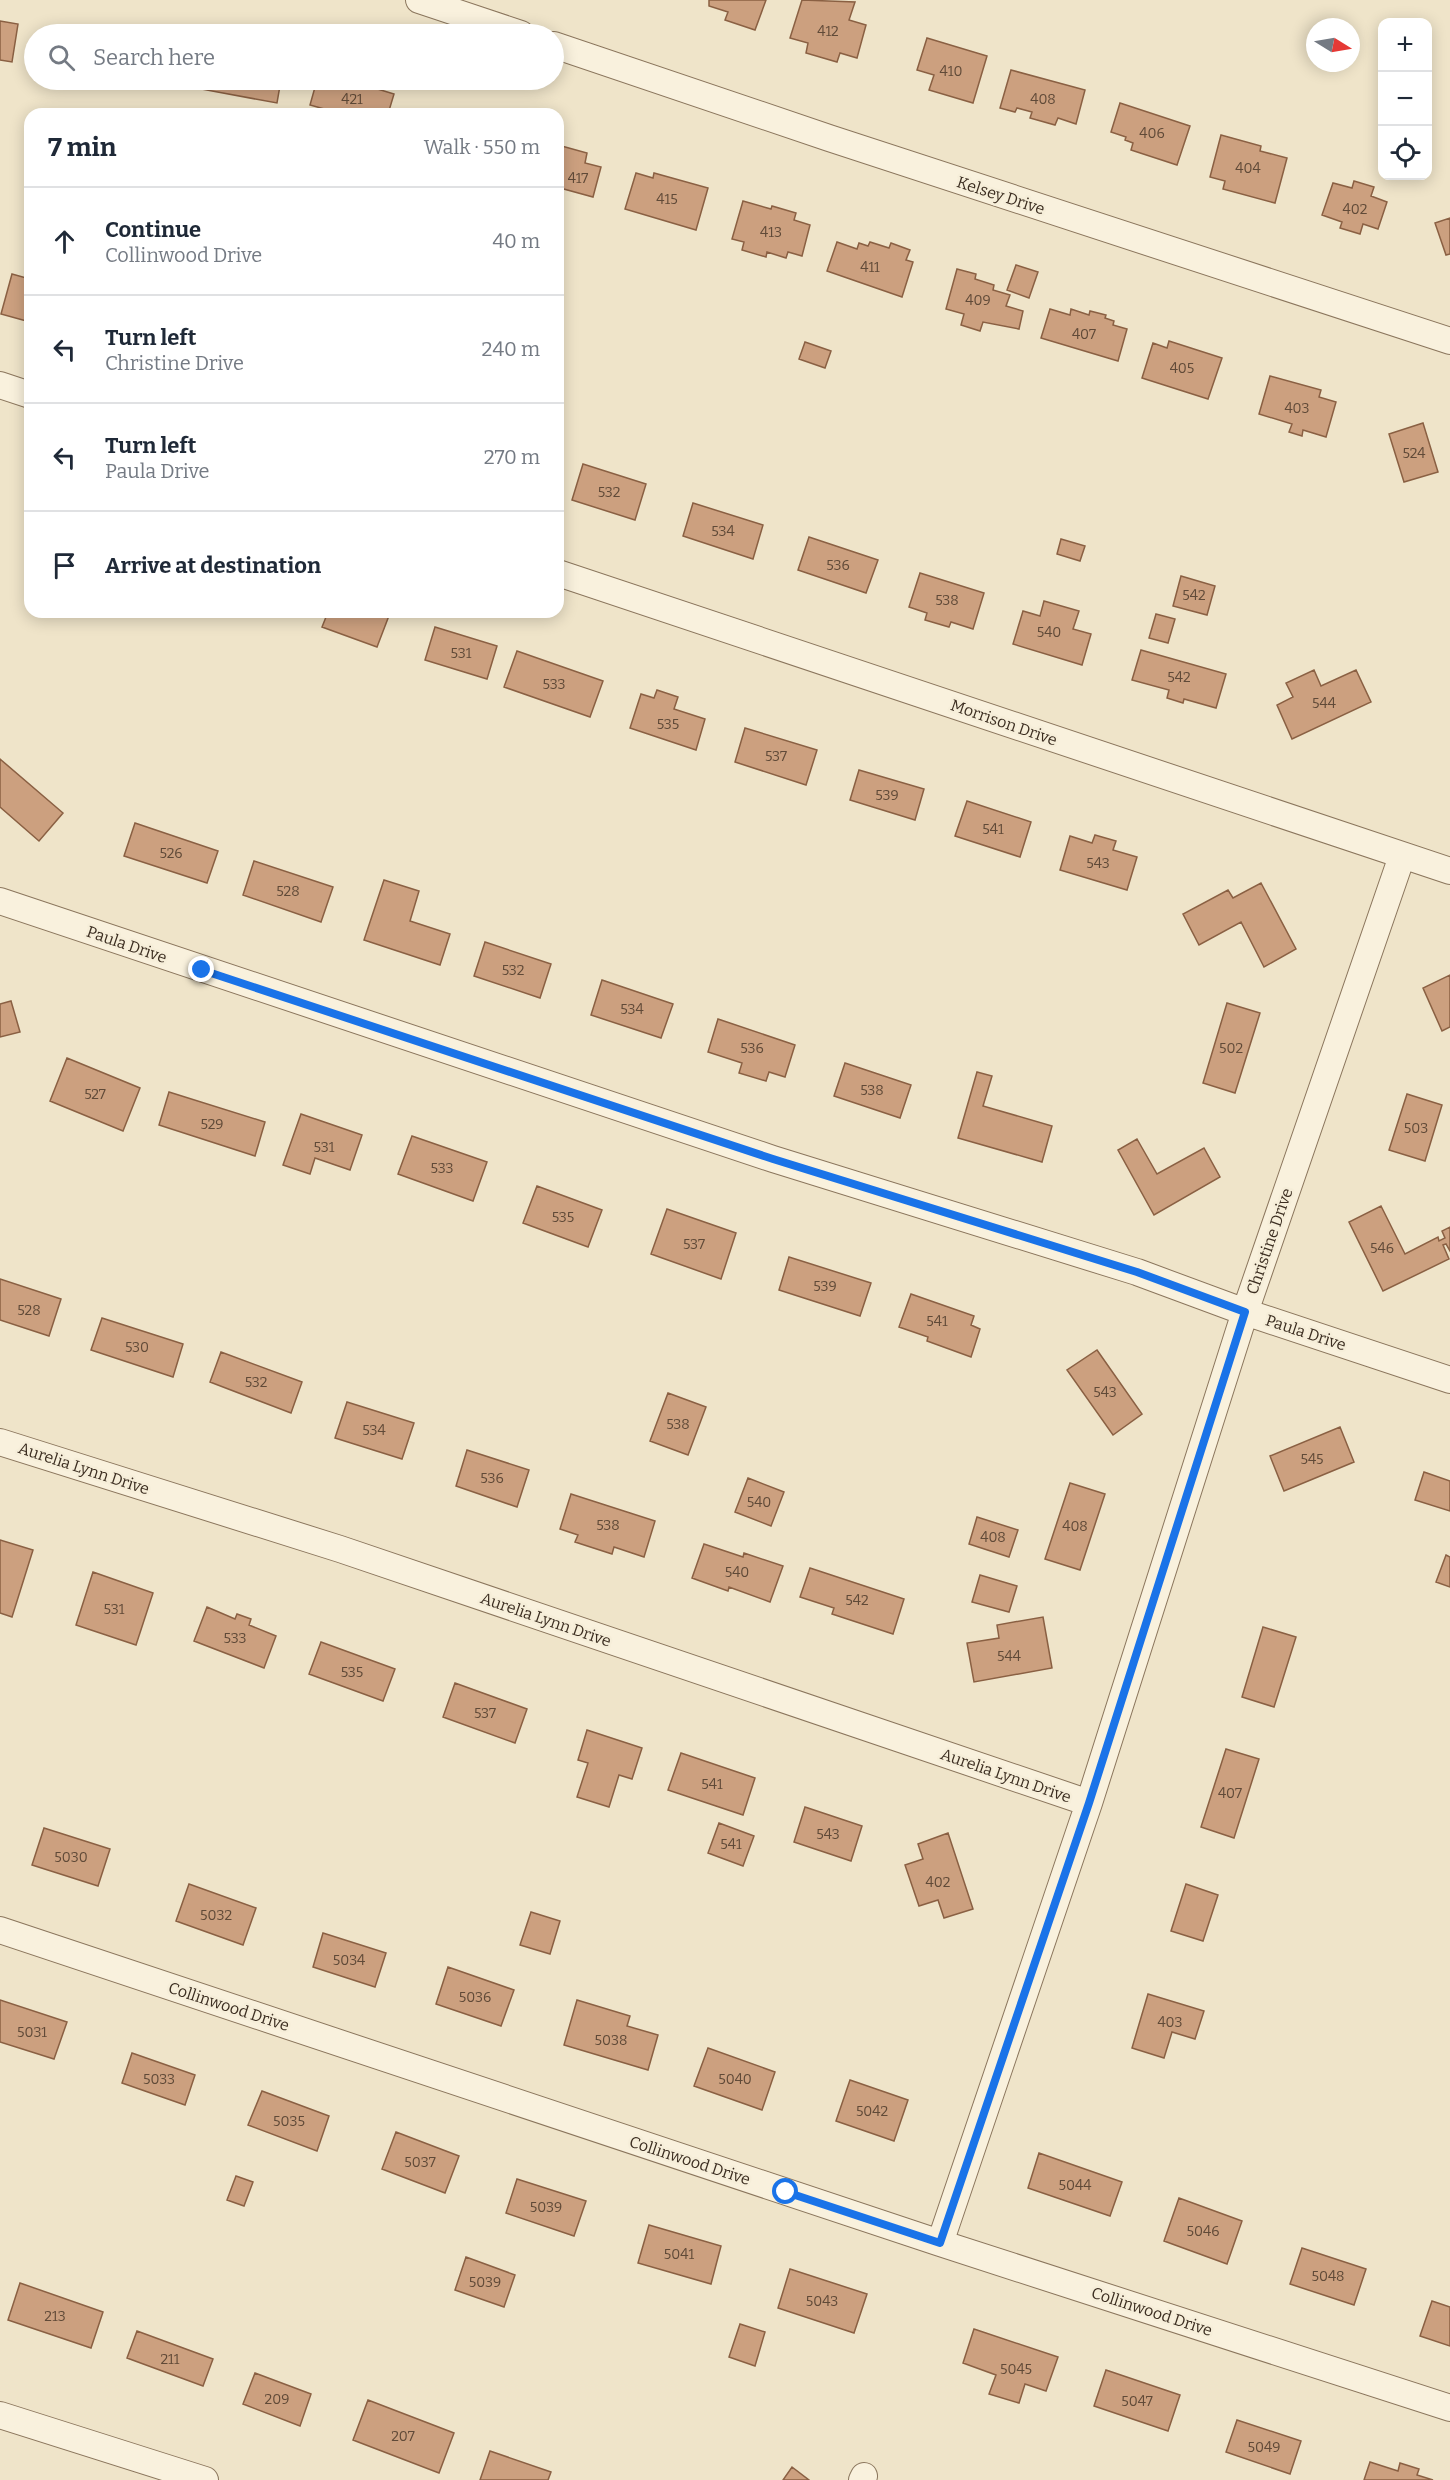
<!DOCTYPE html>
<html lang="en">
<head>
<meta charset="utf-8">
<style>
	:root { --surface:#fff; --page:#f2f2f3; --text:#1f2937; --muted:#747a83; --line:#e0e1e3 }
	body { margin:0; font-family:Bitter,serif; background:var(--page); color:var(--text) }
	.controls { position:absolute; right:18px; top:18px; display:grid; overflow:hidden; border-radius:12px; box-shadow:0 3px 15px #0003 }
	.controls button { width:54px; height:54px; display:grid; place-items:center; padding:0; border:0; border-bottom:2px solid var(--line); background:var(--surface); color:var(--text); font:30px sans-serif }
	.compass { position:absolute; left:1306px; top:18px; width:54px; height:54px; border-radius:50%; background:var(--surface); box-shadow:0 3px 15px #0003; rotate:101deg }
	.stop { position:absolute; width:18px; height:18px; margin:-14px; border:4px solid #1a73e8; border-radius:50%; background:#fff }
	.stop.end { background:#1a73e8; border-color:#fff; box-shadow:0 2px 6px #0008 }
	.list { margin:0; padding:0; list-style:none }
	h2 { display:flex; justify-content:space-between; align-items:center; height:78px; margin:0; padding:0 24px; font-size:26px }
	h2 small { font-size:20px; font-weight:400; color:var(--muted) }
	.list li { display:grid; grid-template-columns:39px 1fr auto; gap:18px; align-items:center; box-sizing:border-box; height:108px; padding:0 24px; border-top:2px solid var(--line) }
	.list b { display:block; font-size:22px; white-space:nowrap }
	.list p { margin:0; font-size:20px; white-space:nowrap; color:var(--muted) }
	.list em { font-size:20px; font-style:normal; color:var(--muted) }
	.icon { flex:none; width:33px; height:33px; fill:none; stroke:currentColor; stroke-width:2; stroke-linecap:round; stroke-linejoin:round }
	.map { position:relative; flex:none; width:1450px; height:2480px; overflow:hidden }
	.search { position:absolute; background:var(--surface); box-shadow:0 3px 15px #0003; left:24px; top:24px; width:540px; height:66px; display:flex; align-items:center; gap:15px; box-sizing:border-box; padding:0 21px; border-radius:33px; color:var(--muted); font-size:22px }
	.panel { position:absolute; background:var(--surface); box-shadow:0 3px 15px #0003; left:24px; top:108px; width:540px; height:510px; border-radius:18px }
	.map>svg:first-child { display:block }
	.building { fill:#cca07f; stroke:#8a6043; stroke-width:1.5 }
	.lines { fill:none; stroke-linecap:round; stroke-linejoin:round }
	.street-casing { stroke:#8b765d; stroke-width:28 }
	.street { stroke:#f9f1dd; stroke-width:26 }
	.route { stroke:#1a73e8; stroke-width:8 }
	.labels { text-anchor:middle; stroke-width:5; stroke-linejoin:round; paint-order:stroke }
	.number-label { font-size:14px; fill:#604a38 }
	.street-label { font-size:16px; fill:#3c2e21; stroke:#f6eed9 }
</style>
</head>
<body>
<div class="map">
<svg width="1450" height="2480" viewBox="0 0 1450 2480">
	<rect width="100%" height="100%" fill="#efe4c9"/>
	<path class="building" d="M 709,0 L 766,0 L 755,30 L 725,20 L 728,12 L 709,6 Z
		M 802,0 L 855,2 L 849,20 L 866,25 L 857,58 L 840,53 L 837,62 L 806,53 L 808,43 L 790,38 Z
		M 0,21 L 18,24 L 12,62 L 0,60 Z
		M 927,38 L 987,56 L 973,103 L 929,90 L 934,75 L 917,70 Z
		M 1011,70 L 1085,90 L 1076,124 L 1058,118 L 1055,125 L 1030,118 L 1032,112 L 1017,108 L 1015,112 L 1000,108 Z
		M 96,80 L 130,80 L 129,85 Z
		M 203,80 L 281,80 L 277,103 L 201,89 Z
		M 317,80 L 374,80 L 371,87 L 394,94 L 388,114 L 342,114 L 310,105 Z
		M 1120,103 L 1190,126 L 1177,165 L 1131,150 L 1133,143 L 1125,140 L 1126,137 L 1111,132 Z
		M 1221,135 L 1261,146 L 1260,151 L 1287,158 L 1275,203 L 1223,189 L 1225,181 L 1210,177 Z
		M 558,145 L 587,153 L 585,163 L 601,167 L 593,197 L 560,188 L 558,197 Z
		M 636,173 L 653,178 L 654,173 L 708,188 L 696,230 L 625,209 Z
		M 1354,181 L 1374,187 L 1371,196 L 1387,202 L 1378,229 L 1363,224 L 1360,234 L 1340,228 L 1342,222 L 1322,215 L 1333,183 L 1352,188 Z
		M 743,201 L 771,209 L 772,206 L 796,213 L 794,220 L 810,225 L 802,256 L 788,252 L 786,258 L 767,252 L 766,257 L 742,250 L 744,242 L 732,239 Z
		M 1450,218 L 1450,254 L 1446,255 L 1435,223 Z
		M 837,242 L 857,249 L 859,243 L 868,246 L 870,242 L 889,248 L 891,243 L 910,250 L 906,260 L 913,262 L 902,297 L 827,271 Z
		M 1016,265 L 1038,272 L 1029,298 L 1007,290 Z
		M 957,269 L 976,274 L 975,279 L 994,285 L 993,290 L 1010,295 L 1006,306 L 1023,311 L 1019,329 L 983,322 L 980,331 L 961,325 L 964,314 L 946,309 Z
		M 12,274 L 30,279 L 30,322 L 1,314 Z
		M 1050,309 L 1070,315 L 1071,309 L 1089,315 L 1090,311 L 1106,315 L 1105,318 L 1114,321 L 1113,325 L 1127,329 L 1118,361 L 1041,338 Z
		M 1169,341 L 1222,358 L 1208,399 L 1142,378 L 1153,343 L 1167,348 Z
		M 805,342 L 831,351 L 825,368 L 799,359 Z
		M 1270,376 L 1321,390 L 1319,397 L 1336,402 L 1326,437 L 1303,430 L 1302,436 L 1289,432 L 1292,424 L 1259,414 Z
		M 1423,423 L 1438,472 L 1404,482 L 1389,434 Z
		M 583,464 L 646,484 L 635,520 L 572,500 Z
		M 693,503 L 763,525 L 753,559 L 683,536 Z
		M 809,537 L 878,560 L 866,593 L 798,570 Z
		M 1061,539 L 1085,546 L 1080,561 L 1057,554 Z
		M 920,573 L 984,593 L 973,629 L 951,622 L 949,627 L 925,620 L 927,613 L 909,607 Z
		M 1181,576 L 1215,586 L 1207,615 L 1173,606 Z
		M 1044,601 L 1079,611 L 1073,629 L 1091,634 L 1082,665 L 1013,644 L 1023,611 L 1040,616 Z
		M 328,612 L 386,612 L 390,613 L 377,647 L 322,627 Z
		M 1156,614 L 1175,619 L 1168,643 L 1149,638 Z
		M 435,627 L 497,646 L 487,679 L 425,660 Z
		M 1141,650 L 1226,674 L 1216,708 L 1184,699 L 1183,703 L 1167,698 L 1169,690 L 1132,680 Z
		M 517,651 L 603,681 L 590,717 L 504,687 Z
		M 1314,670 L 1321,686 L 1356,670 L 1371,702 L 1292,739 L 1277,705 L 1293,697 L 1286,683 Z
		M 657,690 L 678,697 L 674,709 L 705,719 L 696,750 L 630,728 L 641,694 L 654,698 Z
		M 745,728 L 817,750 L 806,785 L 735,762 Z
		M 0,759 L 63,813 L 39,841 L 0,807 Z
		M 859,770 L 924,789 L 915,820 L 850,800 Z
		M 967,801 L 1031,822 L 1020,857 L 955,836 Z
		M 135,823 L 218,851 L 207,883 L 124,856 Z
		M 1095,835 L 1116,841 L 1113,850 L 1137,857 L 1127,890 L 1060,870 L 1070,836 L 1092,843 Z
		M 254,861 L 333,887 L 321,922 L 243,895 Z
		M 384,880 L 419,891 L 410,921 L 450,934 L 440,965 L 364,940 Z
		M 1261,883 L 1296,949 L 1264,967 L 1241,922 L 1199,945 L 1183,914 L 1228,890 L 1233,898 Z
		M 485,942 L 551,964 L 540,998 L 474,976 Z
		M 1450,975 L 1450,1027 L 1442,1031 L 1423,988 Z
		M 602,980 L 673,1004 L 661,1038 L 591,1015 Z
		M 11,1001 L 20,1032 L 0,1037 L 0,1004 Z
		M 1227,1003 L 1260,1013 L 1235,1093 L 1203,1083 Z
		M 718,1019 L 795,1045 L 785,1077 L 769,1072 L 766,1081 L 739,1073 L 742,1063 L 708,1052 Z
		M 67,1058 L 140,1088 L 123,1131 L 50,1101 Z
		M 845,1063 L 911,1085 L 900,1118 L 834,1096 Z
		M 977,1072 L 992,1076 L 983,1106 L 1052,1126 L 1042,1162 L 958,1138 Z
		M 169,1092 L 265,1122 L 255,1156 L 159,1125 Z
		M 1407,1094 L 1442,1105 L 1425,1161 L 1389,1150 Z
		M 301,1114 L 362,1135 L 350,1170 L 315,1158 L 310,1174 L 283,1165 Z
		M 412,1136 L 487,1162 L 473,1201 L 398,1174 Z
		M 1137,1139 L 1157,1174 L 1204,1148 L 1220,1177 L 1154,1215 L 1118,1150 Z
		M 537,1186 L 602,1210 L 588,1247 L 523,1223 Z
		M 1381,1206 L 1405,1254 L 1438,1237 L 1439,1241 L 1445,1238 L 1442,1231 L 1450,1227 L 1450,1251 L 1446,1244 L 1443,1245 L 1449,1259 L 1383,1291 L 1349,1222 Z
		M 667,1209 L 736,1233 L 721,1279 L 651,1254 Z
		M 789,1257 L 871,1283 L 860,1316 L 779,1290 Z
		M 0,1279 L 61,1299 L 49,1336 L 0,1320 Z
		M 911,1294 L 974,1316 L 971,1325 L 980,1329 L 971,1357 L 927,1341 L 928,1337 L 899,1327 Z
		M 102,1318 L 183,1344 L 173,1377 L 91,1350 Z
		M 1097,1350 L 1142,1414 L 1113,1435 L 1067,1370 Z
		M 221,1352 L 302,1382 L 291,1413 L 210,1382 Z
		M 668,1393 L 706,1407 L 688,1455 L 650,1441 Z
		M 347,1402 L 414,1423 L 402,1459 L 335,1438 Z
		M 1340,1427 L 1354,1462 L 1284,1491 L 1270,1456 Z
		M 467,1450 L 529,1470 L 517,1507 L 456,1486 Z
		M 1424,1472 L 1450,1481 L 1450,1511 L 1415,1500 Z
		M 748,1478 L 784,1492 L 771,1526 L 735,1512 Z
		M 1070,1483 L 1105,1494 L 1080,1570 L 1045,1559 Z
		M 571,1494 L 655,1521 L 644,1557 L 614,1547 L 612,1554 L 575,1542 L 578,1535 L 560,1529 Z
		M 977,1517 L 1018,1530 L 1009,1557 L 969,1544 Z
		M 0,1540 L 33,1550 L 12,1617 L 0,1613 Z
		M 704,1544 L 743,1557 L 744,1553 L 783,1566 L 770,1602 L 729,1587 L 728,1591 L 692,1578 Z
		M 1446,1555 L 1450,1557 L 1450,1587 L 1436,1582 Z
		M 810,1568 L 904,1599 L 893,1634 L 832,1614 L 834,1608 L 800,1597 Z
		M 93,1572 L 153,1593 L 136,1645 L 76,1625 Z
		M 980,1575 L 1017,1586 L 1009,1612 L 972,1602 Z
		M 207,1607 L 235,1619 L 237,1614 L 251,1619 L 249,1625 L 276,1636 L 264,1668 L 194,1641 Z
		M 1043,1617 L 1052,1668 L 974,1682 L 967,1643 L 999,1638 L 997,1625 Z
		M 1263,1627 L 1296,1637 L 1274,1707 L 1242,1697 Z
		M 321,1642 L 395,1669 L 383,1701 L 309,1674 Z
		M 455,1683 L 527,1709 L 515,1743 L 443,1717 Z
		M 587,1730 L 642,1748 L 632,1779 L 619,1775 L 609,1807 L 577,1797 L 588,1763 L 578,1760 Z
		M 1226,1749 L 1259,1759 L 1234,1838 L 1201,1827 Z
		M 681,1753 L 755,1778 L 743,1815 L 668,1790 Z
		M 805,1807 L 862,1826 L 851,1861 L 794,1842 Z
		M 719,1823 L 754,1836 L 743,1866 L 708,1853 Z
		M 44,1828 L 110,1849 L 98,1886 L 32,1865 Z
		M 948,1833 L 973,1909 L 944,1918 L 938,1900 L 919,1906 L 905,1865 L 923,1859 L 918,1844 Z
		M 189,1884 L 256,1908 L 243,1945 L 176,1921 Z
		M 1186,1884 L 1218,1895 L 1203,1941 L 1171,1931 Z
		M 531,1912 L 560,1921 L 550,1954 L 520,1945 Z
		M 323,1933 L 386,1953 L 375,1987 L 313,1967 Z
		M 448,1967 L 514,1990 L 501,2026 L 436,2004 Z
		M 1148,1994 L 1204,2011 L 1195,2039 L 1172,2032 L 1164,2058 L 1132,2048 Z
		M 0,2000 L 67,2022 L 54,2059 L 0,2042 Z
		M 577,2000 L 630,2016 L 627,2026 L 658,2035 L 648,2070 L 564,2045 Z
		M 708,2048 L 775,2072 L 762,2110 L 694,2086 Z
		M 132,2053 L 195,2075 L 185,2105 L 122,2083 Z
		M 850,2080 L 908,2100 L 894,2141 L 836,2121 Z
		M 262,2091 L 329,2116 L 317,2151 L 248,2125 Z
		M 396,2132 L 459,2156 L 445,2193 L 382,2169 Z
		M 1039,2153 L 1122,2182 L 1110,2216 L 1028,2188 Z
		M 236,2176 L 253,2182 L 244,2206 L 227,2200 Z
		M 517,2179 L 586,2201 L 574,2236 L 506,2213 Z
		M 1179,2198 L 1242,2221 L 1227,2264 L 1164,2241 Z
		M 649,2225 L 721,2246 L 711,2284 L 638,2263 Z
		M 1302,2248 L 1366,2269 L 1354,2305 L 1290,2284 Z
		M 466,2257 L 515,2275 L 504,2307 L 455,2290 Z
		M 790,2269 L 867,2294 L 854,2333 L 778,2308 Z
		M 20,2283 L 103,2312 L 91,2348 L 8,2320 Z
		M 1432,2301 L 1450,2307 L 1450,2346 L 1420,2336 Z
		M 740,2324 L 765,2332 L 755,2366 L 729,2357 Z
		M 974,2329 L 1058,2357 L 1046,2391 L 1025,2384 L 1019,2403 L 989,2394 L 996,2375 L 963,2363 Z
		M 137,2331 L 213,2359 L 203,2386 L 127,2358 Z
		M 1106,2370 L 1180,2395 L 1168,2431 L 1094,2406 Z
		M 255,2373 L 311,2394 L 300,2426 L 243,2404 Z
		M 368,2400 L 454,2433 L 439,2473 L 353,2440 Z
		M 1237,2420 L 1301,2441 L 1290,2474 L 1226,2452 Z
		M 490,2451 L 551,2472 L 548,2480 L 480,2480 Z
		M 1370,2462 L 1398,2471 L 1400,2463 L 1419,2469 L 1417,2475 L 1433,2480 L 1364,2480 Z
		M 792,2467 L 809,2480 L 783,2480 Z"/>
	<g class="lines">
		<g class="street-casing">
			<path id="street" d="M 419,0 L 521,34
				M 554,45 L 829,138 L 1450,341
				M 0,385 L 30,395
				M 558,573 L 1450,871
				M 0,901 L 773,1159 L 1137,1272 L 1245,1312 L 1450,1380
				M 0,1442 L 340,1549 L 1089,1803
				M 0,1930 L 940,2243 L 1450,2408
				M 940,2243 L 1089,1803 L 1245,1312 L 1402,856
				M 0,2415 L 205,2480
				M 862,2480 L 864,2476"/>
		</g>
		<use href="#street" class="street"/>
	</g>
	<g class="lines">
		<path class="route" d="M 202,970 L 773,1159 L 1137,1272 L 1245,1312 L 1089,1803 L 940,2243 L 786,2192"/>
	</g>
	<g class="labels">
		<g class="number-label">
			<text x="828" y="36">412</text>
			<text x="951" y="76">410</text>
			<text x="352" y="104">421</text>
			<text x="1043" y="104">408</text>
			<text x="1152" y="138">406</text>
			<text x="1248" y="173">404</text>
			<text x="578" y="183">417</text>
			<text x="667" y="204">415</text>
			<text x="1355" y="214">402</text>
			<text x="771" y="237">413</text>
			<text x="870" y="272">411</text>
			<text x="978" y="305">409</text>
			<text x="1084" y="339">407</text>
			<text x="1182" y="373">405</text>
			<text x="1297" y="413">403</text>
			<text x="1414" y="458">524</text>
			<text x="609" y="497">532</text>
			<text x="723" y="536">534</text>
			<text x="838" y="570">536</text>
			<text x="1194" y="600">542</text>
			<text x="947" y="605">538</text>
			<text x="1049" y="637">540</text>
			<text x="461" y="658">531</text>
			<text x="1179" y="682">542</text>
			<text x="554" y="689">533</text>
			<text x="1324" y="708">544</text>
			<text x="668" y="729">535</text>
			<text x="776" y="761">537</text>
			<text x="887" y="800">539</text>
			<text x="993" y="834">541</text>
			<text x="171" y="858">526</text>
			<text x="1098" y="868">543</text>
			<text x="288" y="896">528</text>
			<text x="513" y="975">532</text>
			<text x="632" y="1014">534</text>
			<text x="752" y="1053">536</text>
			<text x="1231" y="1053">502</text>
			<text x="872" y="1095">538</text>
			<text x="95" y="1099">527</text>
			<text x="212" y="1129">529</text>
			<text x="1416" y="1133">503</text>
			<text x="324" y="1152">531</text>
			<text x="442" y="1173">533</text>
			<text x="563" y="1222">535</text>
			<text x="694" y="1249">537</text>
			<text x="1382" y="1253">546</text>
			<text x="825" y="1291">539</text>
			<text x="29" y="1315">528</text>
			<text x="937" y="1326">541</text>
			<text x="137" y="1352">530</text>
			<text x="256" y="1387">532</text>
			<text x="1105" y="1397">543</text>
			<text x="678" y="1429">538</text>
			<text x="374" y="1435">534</text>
			<text x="1312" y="1464">545</text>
			<text x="492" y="1483">536</text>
			<text x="759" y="1507">540</text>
			<text x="608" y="1530">538</text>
			<text x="1075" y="1531">408</text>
			<text x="993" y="1542">408</text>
			<text x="737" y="1577">540</text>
			<text x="857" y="1605">542</text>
			<text x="114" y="1614">531</text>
			<text x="235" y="1643">533</text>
			<text x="1009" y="1661">544</text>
			<text x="352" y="1677">535</text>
			<text x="485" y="1718">537</text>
			<text x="712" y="1789">541</text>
			<text x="1230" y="1798">407</text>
			<text x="828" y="1839">543</text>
			<text x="731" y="1849">541</text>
			<text x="71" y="1862">5030</text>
			<text x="938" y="1887">402</text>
			<text x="216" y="1920">5032</text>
			<text x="349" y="1965">5034</text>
			<text x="475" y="2002">5036</text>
			<text x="1170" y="2027">403</text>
			<text x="32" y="2037">5031</text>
			<text x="611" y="2045">5038</text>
			<text x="159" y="2084">5033</text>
			<text x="735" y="2084">5040</text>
			<text x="872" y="2116">5042</text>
			<text x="289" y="2126">5035</text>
			<text x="420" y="2167">5037</text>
			<text x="1075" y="2190">5044</text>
			<text x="546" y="2212">5039</text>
			<text x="1203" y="2236">5046</text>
			<text x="679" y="2259">5041</text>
			<text x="1328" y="2281">5048</text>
			<text x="485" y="2287">5039</text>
			<text x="822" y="2306">5043</text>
			<text x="55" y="2321">213</text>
			<text x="170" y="2364">211</text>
			<text x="1016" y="2374">5045</text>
			<text x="277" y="2404">209</text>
			<text x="1137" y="2406">5047</text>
			<text x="403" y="2441">207</text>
			<text x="1264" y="2452">5049</text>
		</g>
		<g class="street-label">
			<text transform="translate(1001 195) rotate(18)" y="6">Kelsey Drive</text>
			<text transform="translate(1004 722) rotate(19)" y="6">Morrison Drive</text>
			<text transform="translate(127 944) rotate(19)" y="6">Paula Drive</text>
			<text transform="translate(1269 1241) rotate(-71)" y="6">Christine Drive</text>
			<text transform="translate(1306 1332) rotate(18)" y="6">Paula Drive</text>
			<text transform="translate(84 1468) rotate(18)" y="6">Aurelia Lynn Drive</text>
			<text transform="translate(546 1619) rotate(19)" y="6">Aurelia Lynn Drive</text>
			<text transform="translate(1006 1775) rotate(19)" y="6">Aurelia Lynn Drive</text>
			<text transform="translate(229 2006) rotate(18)" y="6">Collinwood Drive</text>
			<text transform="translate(690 2160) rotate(18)" y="6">Collinwood Drive</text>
			<text transform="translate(1152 2311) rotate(18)" y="6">Collinwood Drive</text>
		</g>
	</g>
</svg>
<div class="controls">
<button>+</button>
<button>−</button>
<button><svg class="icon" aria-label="locate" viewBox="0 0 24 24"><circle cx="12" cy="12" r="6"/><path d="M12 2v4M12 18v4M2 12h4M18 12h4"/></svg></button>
</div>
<svg class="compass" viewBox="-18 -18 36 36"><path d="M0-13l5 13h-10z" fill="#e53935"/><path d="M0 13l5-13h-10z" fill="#747a83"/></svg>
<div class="stop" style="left:786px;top:2192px"></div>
<div class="stop end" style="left:202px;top:970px"></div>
<div class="search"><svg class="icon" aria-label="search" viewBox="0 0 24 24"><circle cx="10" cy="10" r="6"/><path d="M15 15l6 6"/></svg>Search here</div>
<section class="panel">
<h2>7 min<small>Walk · 550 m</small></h2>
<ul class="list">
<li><svg class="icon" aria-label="ahead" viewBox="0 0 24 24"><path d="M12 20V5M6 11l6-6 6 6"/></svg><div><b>Continue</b><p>Collinwood Drive</p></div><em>40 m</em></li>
<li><svg class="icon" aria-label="left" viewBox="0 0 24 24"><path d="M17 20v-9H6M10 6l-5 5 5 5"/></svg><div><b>Turn left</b><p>Christine Drive</p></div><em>240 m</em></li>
<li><svg class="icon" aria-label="left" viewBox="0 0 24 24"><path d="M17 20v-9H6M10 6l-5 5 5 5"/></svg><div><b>Turn left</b><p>Paula Drive</p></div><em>270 m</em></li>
<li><svg class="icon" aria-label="arrive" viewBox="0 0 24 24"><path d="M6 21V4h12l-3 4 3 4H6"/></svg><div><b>Arrive at destination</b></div></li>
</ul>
</section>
</div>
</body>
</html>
